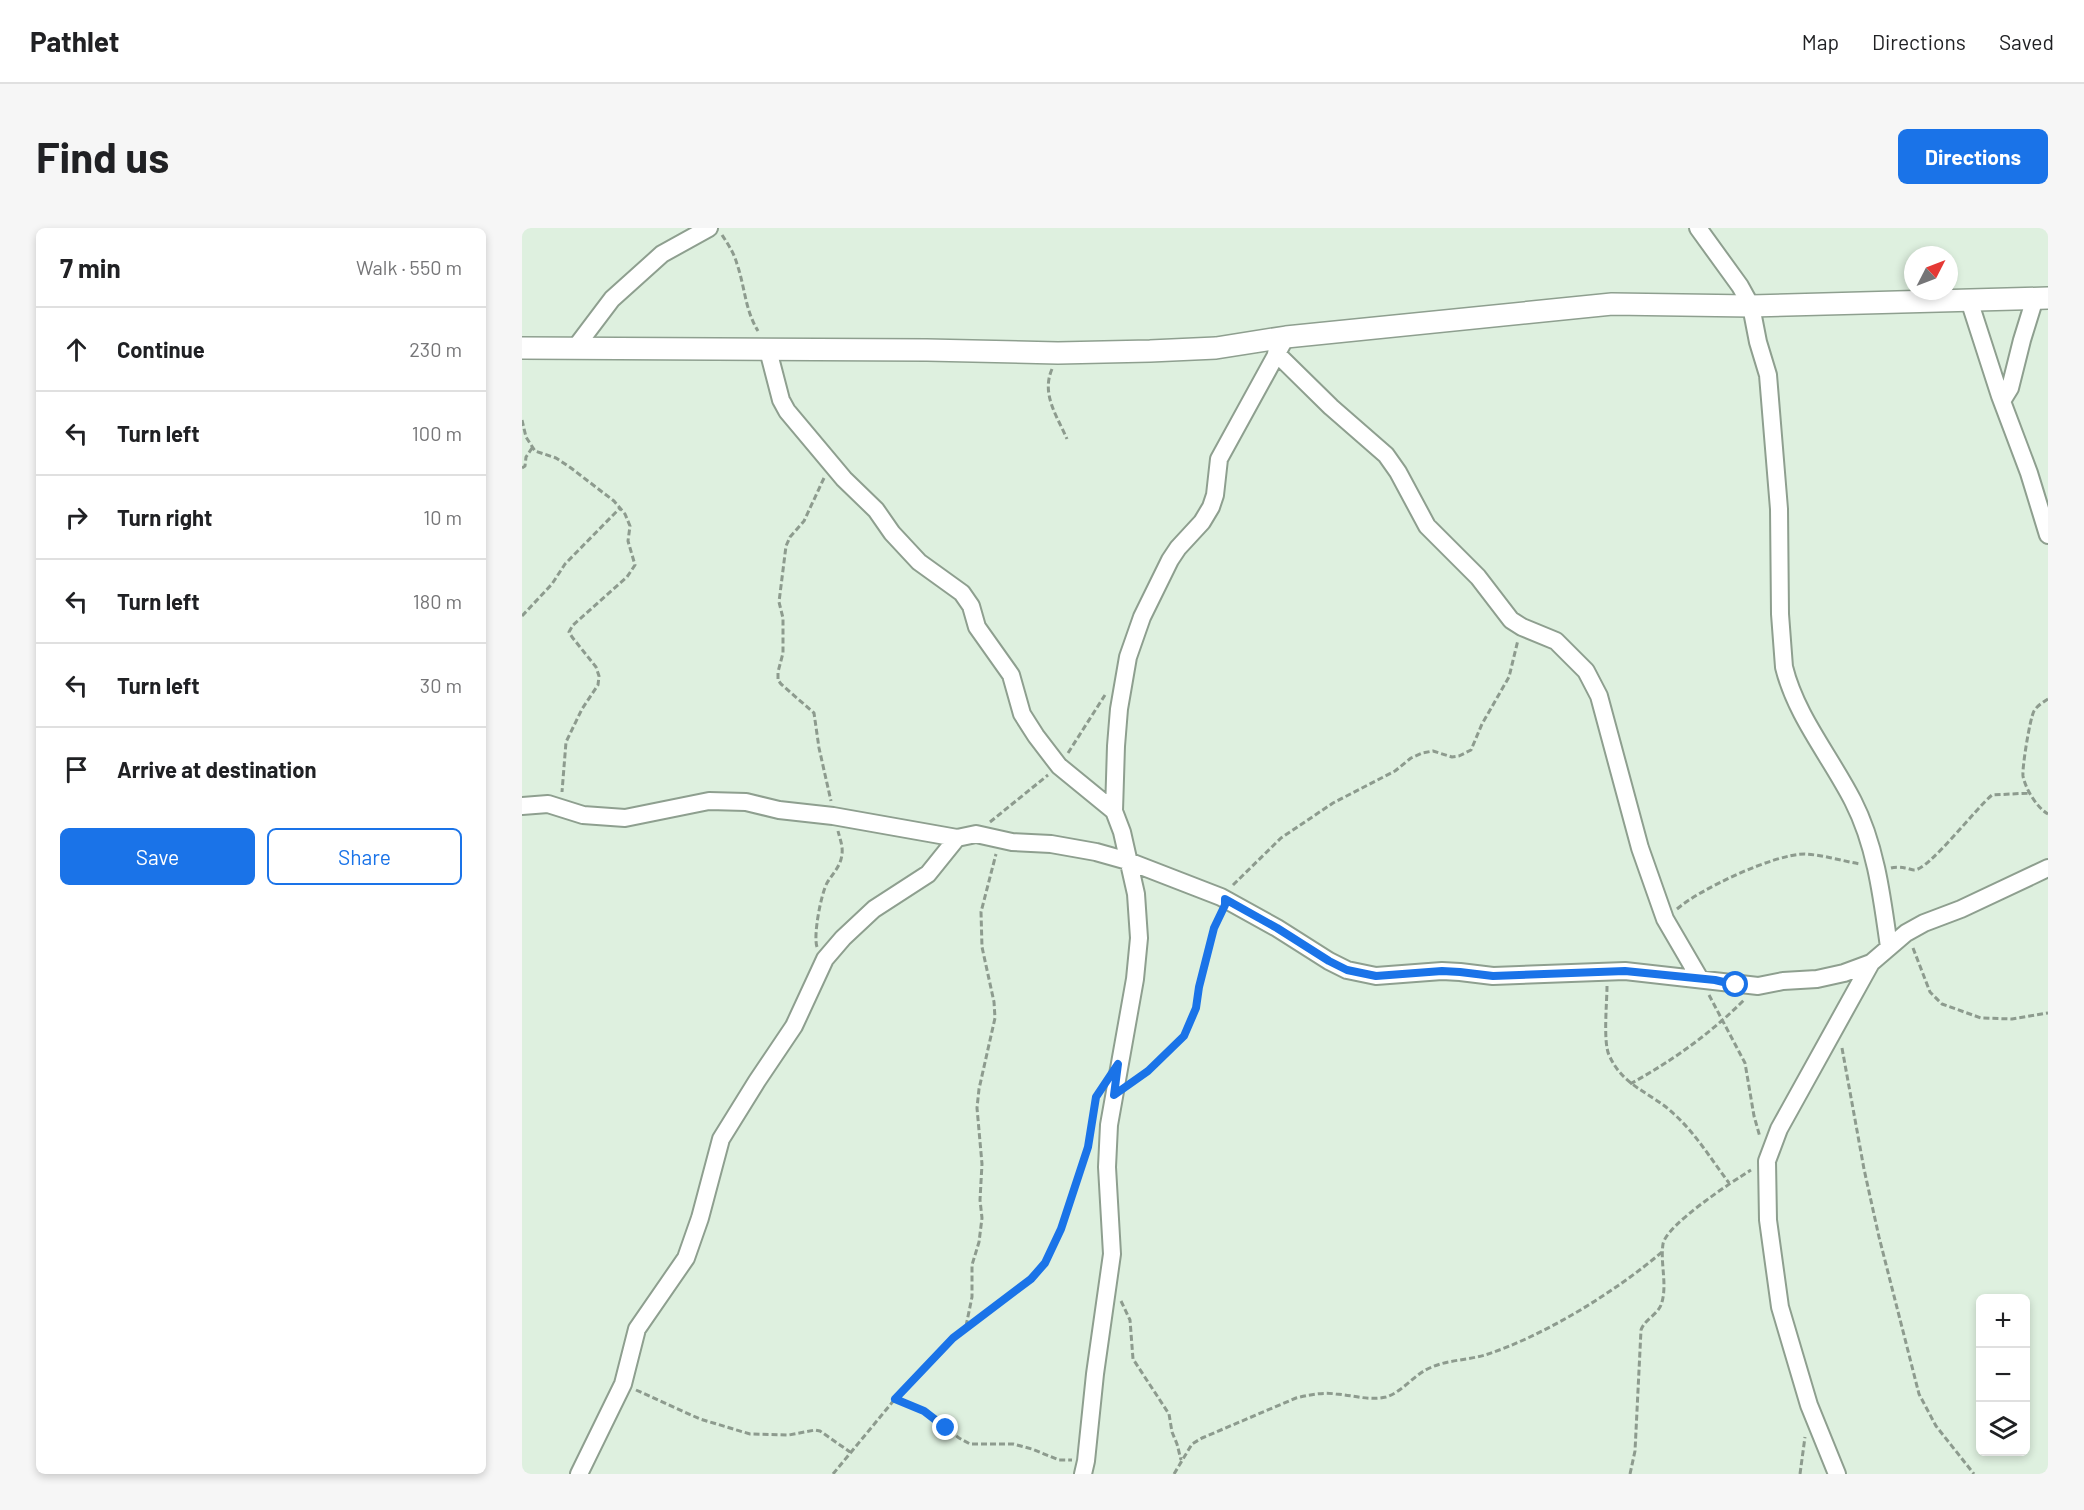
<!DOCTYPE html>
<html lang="en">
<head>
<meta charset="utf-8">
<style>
	:root { --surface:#fff; --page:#f6f6f6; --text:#202124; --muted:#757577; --line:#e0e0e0; --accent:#1a73e8 }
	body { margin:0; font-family:Barlow,sans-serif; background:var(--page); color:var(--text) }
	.controls { position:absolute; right:18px; bottom:18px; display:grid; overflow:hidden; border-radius:9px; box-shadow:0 3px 9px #0003 }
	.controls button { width:54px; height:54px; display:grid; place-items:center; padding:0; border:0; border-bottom:2px solid var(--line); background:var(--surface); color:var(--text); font:30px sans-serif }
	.compass { position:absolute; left:1382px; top:18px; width:54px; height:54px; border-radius:50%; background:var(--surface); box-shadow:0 3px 9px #0003; rotate:48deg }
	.stop { position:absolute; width:18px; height:18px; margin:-14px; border:4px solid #1a73e8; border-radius:50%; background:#fff }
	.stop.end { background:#1a73e8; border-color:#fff; box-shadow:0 2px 6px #0008 }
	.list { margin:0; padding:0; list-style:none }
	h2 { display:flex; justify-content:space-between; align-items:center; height:78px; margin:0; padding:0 24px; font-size:26px }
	h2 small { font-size:20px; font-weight:400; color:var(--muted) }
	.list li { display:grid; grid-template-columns:39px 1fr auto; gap:18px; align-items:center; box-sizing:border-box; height:84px; padding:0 24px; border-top:2px solid var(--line) }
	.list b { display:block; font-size:22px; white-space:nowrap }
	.list em { font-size:20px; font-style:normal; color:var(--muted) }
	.actions { display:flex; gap:12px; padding:18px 24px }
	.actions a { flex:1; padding:14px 0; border:2px solid var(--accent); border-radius:9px; text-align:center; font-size:21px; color:var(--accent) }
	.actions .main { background:var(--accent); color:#fff }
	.icon { flex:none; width:33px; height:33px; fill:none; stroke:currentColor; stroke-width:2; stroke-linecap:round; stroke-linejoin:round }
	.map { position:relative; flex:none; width:1526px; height:1246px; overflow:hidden; border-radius:9px }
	header { display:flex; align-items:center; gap:36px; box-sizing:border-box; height:84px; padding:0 30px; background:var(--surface); border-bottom:2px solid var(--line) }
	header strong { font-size:28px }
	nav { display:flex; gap:33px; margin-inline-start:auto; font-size:21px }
	.intro { display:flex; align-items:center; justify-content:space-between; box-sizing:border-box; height:144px; padding:0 36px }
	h1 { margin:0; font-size:42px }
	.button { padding:15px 27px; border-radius:9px; background:var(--accent); color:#fff; font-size:21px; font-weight:700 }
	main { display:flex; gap:36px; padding:0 36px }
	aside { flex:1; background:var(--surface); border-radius:9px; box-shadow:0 3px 9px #0003 }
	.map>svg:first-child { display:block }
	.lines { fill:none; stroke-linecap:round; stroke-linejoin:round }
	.minor-casing { stroke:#8e9f8f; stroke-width:20 }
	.tertiary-casing { stroke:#8e9f8f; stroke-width:24 }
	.path { stroke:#8d9b8e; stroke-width:3; stroke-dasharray:6 3; stroke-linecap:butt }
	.minor { stroke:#fff; stroke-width:16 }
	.tertiary { stroke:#fff; stroke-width:21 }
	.route { stroke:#1a73e8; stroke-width:8 }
</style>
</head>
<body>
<header>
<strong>Pathlet</strong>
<nav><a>Map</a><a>Directions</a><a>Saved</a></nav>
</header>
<div class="intro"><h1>Find us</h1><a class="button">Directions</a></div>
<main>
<aside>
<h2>7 min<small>Walk · 550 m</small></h2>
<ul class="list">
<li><svg class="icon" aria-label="ahead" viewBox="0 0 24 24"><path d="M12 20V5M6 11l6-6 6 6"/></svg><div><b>Continue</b></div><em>230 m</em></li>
<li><svg class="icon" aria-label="left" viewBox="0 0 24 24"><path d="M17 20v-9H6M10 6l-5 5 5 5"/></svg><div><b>Turn left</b></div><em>100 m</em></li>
<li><svg class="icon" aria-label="right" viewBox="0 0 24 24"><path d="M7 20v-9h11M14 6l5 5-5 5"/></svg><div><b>Turn right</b></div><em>10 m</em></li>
<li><svg class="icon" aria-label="left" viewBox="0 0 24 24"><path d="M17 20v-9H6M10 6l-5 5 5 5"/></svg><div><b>Turn left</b></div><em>180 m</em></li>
<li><svg class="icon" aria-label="left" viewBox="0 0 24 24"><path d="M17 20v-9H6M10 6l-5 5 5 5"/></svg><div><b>Turn left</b></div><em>30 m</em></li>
<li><svg class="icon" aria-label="arrive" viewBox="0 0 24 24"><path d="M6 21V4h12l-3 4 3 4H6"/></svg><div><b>Arrive at destination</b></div></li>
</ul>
<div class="actions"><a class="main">Save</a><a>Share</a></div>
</aside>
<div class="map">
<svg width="1526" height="1246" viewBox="0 0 1526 1246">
	<rect width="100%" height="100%" fill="#def0df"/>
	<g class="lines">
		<g class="minor-casing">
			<path id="minor" d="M 1176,0 L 1218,58 L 1229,78 L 1236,114 L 1246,147 L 1257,281 L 1258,386 L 1262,439 C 1274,488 1308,528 1331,573 C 1354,618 1360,669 1367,719
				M 1447,72 L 1478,168 L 1507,245 L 1526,307
				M 53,120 L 90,71 L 140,26 L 187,0
				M 246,122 L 259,172 L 265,183 L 322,251 L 354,282 L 370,305 L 397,334 L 440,365 L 449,378 L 455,399 L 489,447 L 500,486 L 514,508 L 537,538 L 592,583
				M 754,125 L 809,179 L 864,227 L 876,244 L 905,298 L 956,349 L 989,392 L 1000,399 L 1034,413 L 1064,443 L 1077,468 L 1118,620 L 1143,691 L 1178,751
				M 1480,173 L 1488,160 L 1500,112 L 1513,70
				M 0,578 L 26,576 L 61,587 L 103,590 L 187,573 L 224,574 L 257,582 L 311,588 L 435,610 L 454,606 L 490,614 L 529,616 L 574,624 L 606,633 L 699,669 L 755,700 L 807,733 L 825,742 L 854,748 L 920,743 L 938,744 L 971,748 L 1103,743 L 1236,758 L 1261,753 L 1295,751 L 1322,745 L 1349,735 L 1384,705 L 1402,695 L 1439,681 L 1526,640
				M 57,1246 L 101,1156 L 115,1101 L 164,1030 L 178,990 L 199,911 L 235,853 L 272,798 L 303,731 L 321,710 L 352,681 L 406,646 L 435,610
				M 561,1246 L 564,1233 L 573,1146 L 590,1026 L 585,939 L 587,897 L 613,751 L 617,710 L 614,666 L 600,604 L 592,583 L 594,518 L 597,481 L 606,429 L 620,389 L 648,332 L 656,320 L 680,294 L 689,279 L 693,267 L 697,231 L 764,109
				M 1315,1246 L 1287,1177 L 1258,1079 L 1246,992 L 1245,933 L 1257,901 L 1349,735"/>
		</g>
		<g class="tertiary-casing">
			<path id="tertiary" d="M 0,120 L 405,122 L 536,125 L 628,123 L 694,120 L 764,109 L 1090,76 L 1229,78 L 1526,70"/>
		</g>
		<path class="path" d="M 200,7 C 206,16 212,25 215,36 C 223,59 223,82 236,103
			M 530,141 C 519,166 535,188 545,211
			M 0,192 L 4,209 L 13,223 L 34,230 L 49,240 L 92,273 L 103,286 L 108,298 L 106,313 L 113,337 L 105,349 L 51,397 L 47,404 L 50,409 L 74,439 L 77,448 L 76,457 L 60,481 L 44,514 L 40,564
			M 0,240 L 3,238 L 4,229 L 10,220
			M 302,250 L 282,293 L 268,309 L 264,318 L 257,374 L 261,390 L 261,425 L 256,444 L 256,452 L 259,456 L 292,485 L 297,520 L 309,573
			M 0,388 L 30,356 L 43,336 L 98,280
			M 1526,471 C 1521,474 1515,478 1512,483 C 1508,490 1500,539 1501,548 C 1503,560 1515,580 1526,586
			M 546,525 L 583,467
			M 468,594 L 526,547
			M 1369,640 C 1373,639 1379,639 1383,640 C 1385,640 1390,642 1392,642 C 1406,643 1455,579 1470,567 L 1508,565
			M 711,657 L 759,610 L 811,575 L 873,543 L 889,530 L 900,525 L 911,523 L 930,529 L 937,528 L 949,522 L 960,496 L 987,449 L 996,412
			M 1155,681 C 1178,661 1252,626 1283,626 C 1301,627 1321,633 1338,636
			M 295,719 C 291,708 299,666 305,655 C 311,645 319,638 320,626 C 321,618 318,611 316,603
			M 1391,720 L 1408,764 L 1420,776 L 1459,790 L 1490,791 L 1526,785
			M 1085,758 C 1085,774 1081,814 1087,827 C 1101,859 1129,864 1152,886 C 1174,906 1189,931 1207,955
			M 1187,767 L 1223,835 L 1232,888 L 1238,909
			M 1320,820 L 1342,941 L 1357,1009 L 1397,1166 L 1414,1198 L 1452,1246
			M 609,854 C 628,841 649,827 662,808 C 672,793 674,776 677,759 C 682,735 688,709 698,687
			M 1108,856 C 1150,833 1188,806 1222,772
			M 599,1073 L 608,1092 L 611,1131 L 647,1186 L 650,1204 L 655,1216 L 659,1232
			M 444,1098 L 450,1069 L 450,1037 L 457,1014 L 460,990 L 458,972 L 460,936 L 455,880 L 457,861 L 473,790 L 472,774 L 460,719 L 459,684 L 474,626
			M 114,1162 L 178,1191 L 228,1206 L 267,1207 L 293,1202 L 298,1203 L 328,1224
			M 373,1171 L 401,1183 L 437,1210 L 448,1216 L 491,1216 L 510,1221 L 537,1232 L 550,1232
			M 311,1246 L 373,1171 L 415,1125 L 444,1100 L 509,1051 L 523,1035 L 539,1001 L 566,919 L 574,869 L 576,864
			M 652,1246 L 670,1216 L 680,1210 L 774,1170 C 787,1167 800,1164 814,1166 C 831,1167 846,1173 864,1169 C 881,1164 893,1145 910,1139 C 926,1132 946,1132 963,1127 C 1022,1108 1093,1064 1140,1024
			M 1108,1246 L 1113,1223 L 1119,1102 C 1123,1091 1135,1087 1139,1077 C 1146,1058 1138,1036 1141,1016 C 1144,997 1211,953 1229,942
			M 1278,1246 L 1283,1209"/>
		<use href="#minor" class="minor"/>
		<use href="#tertiary" class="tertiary"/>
	</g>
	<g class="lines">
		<path class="route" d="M 424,1200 L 402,1183 L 373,1171 L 431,1110 L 509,1051 L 523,1035 L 539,1001 L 566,919 L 574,869 L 596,836 L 592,867 L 626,843 L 662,808 L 674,780 L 677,759 L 692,700 L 703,677 L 703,671 L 755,700 L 807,733 L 825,742 L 854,748 L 920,743 L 938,744 L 971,748 L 1103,743 L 1193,752 L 1214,757"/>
	</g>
</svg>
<div class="controls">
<button>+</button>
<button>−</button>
<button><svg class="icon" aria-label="layers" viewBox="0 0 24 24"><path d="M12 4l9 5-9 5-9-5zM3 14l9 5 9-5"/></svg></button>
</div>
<svg class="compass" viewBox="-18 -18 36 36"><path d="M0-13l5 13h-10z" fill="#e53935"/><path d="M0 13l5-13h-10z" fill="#757577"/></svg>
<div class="stop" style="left:1214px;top:757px"></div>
<div class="stop end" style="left:424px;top:1200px"></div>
</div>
</main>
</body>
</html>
